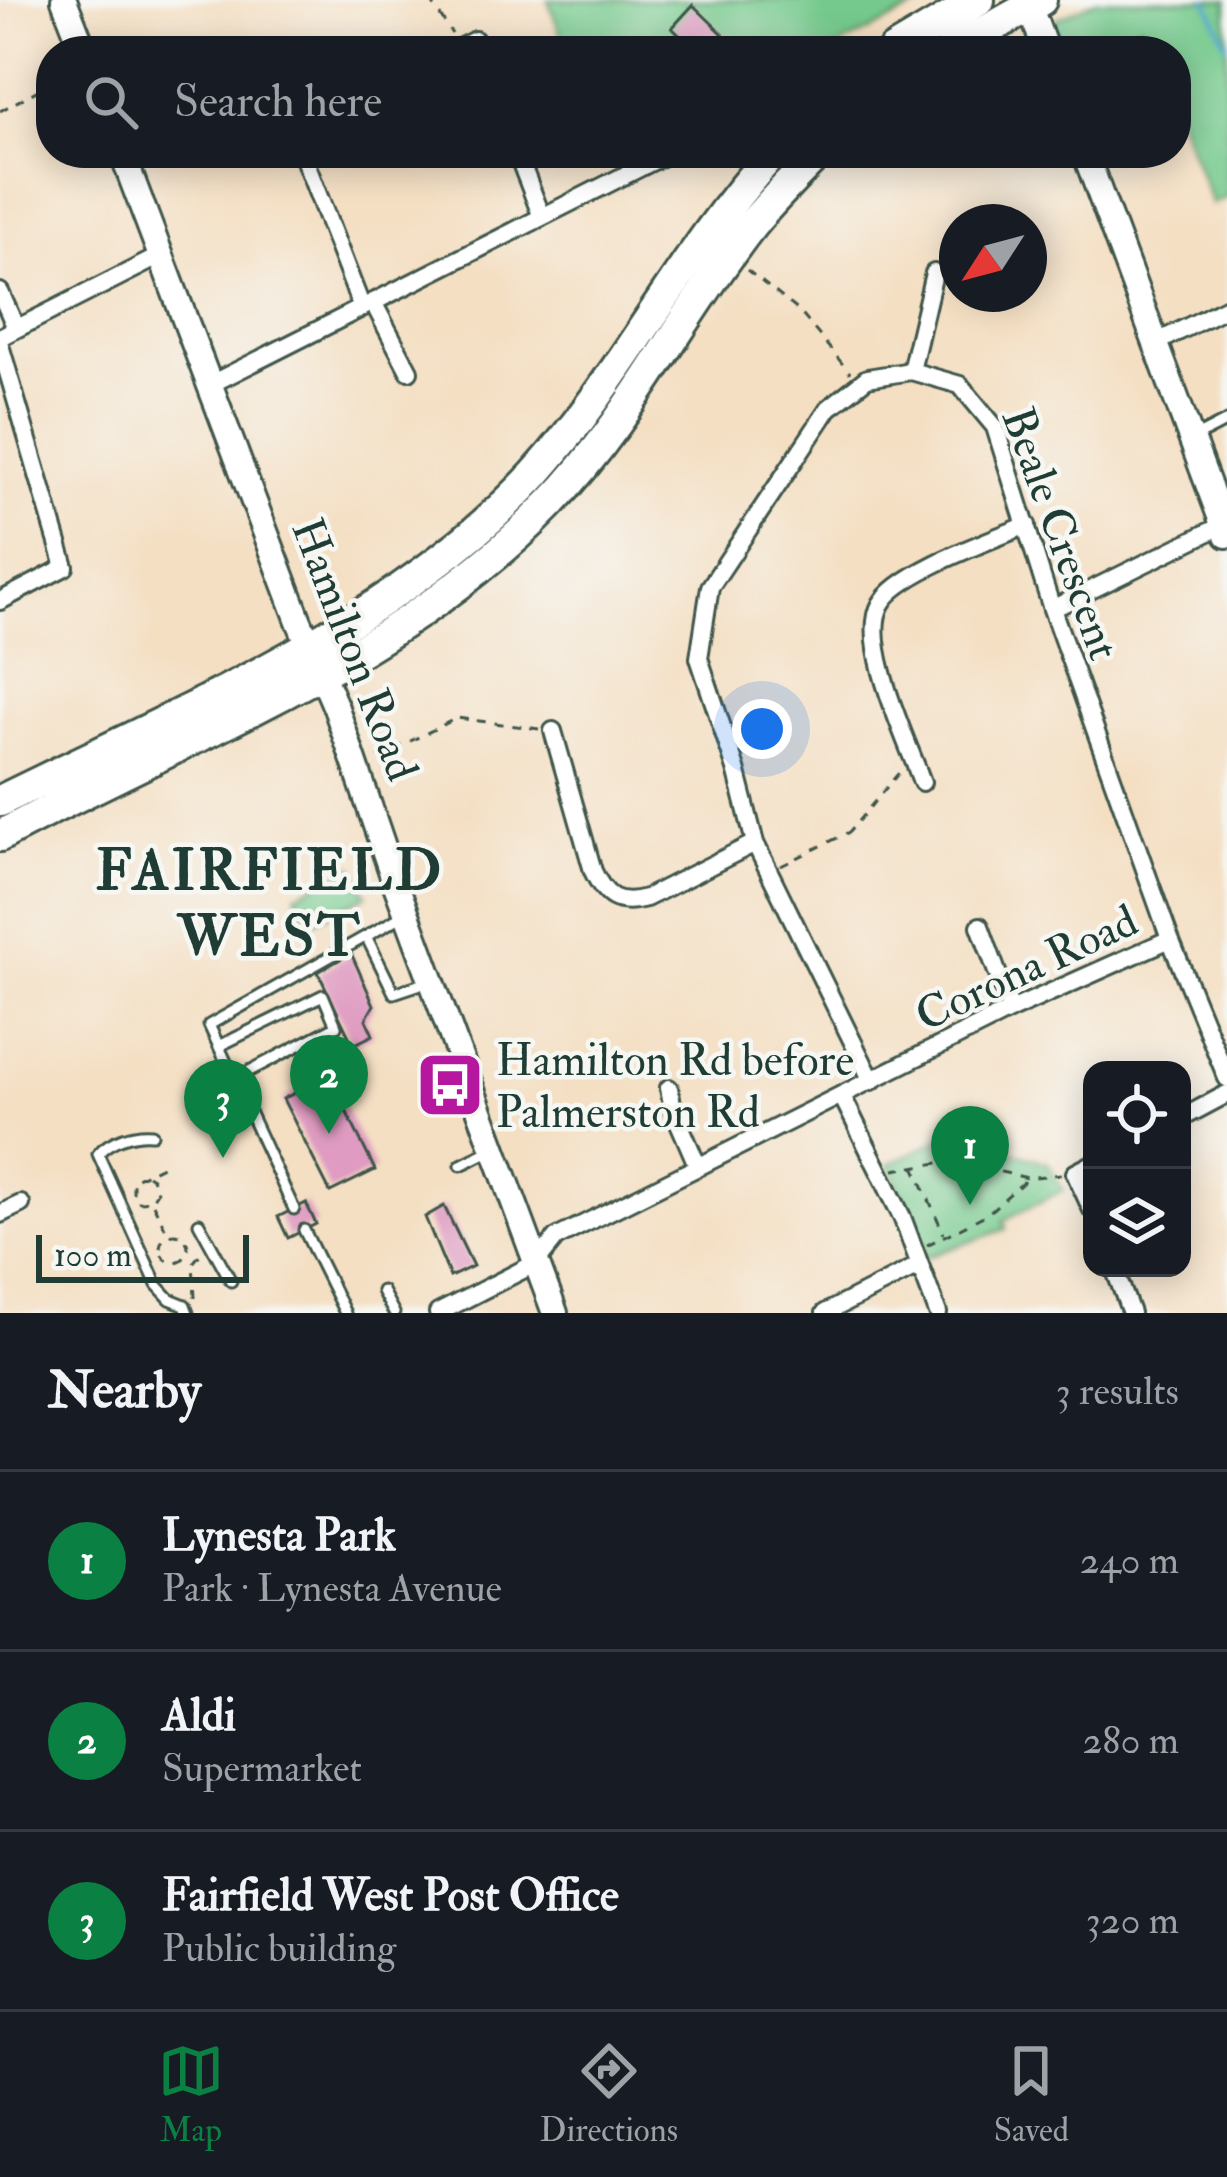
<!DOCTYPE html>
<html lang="en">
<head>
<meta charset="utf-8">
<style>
	:root { --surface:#171b24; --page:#242831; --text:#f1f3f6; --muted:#9ea1a6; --line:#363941; --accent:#0b8043 }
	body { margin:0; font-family:"IM FELL Double Pica",serif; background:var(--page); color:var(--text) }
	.controls { position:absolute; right:36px; bottom:36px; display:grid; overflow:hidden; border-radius:24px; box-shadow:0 6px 30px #0003 }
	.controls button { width:108px; height:108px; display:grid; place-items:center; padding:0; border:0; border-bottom:3px solid var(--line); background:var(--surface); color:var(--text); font:60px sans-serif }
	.compass { position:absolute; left:939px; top:204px; width:108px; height:108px; border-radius:50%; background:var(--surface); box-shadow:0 6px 30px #0003; rotate:234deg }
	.scale { position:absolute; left:36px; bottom:30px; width:213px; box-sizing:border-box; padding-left:12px; border:6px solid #1f3d34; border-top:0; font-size:33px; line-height:42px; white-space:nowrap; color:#1f3d34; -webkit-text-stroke:9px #f6f6f2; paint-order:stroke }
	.you { position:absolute; left:762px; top:729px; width:42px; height:42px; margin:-30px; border:9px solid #fff; border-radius:50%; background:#1a73e8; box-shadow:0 0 0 18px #1a73e833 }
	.badge { display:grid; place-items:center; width:78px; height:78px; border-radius:50%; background:var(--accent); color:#fff; font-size:39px; font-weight:700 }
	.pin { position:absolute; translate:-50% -99px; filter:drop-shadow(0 3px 6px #0008) }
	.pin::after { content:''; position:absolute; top:63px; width:42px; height:36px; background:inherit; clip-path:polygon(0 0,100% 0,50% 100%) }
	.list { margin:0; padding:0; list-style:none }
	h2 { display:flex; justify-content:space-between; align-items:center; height:156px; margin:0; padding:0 48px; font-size:51px }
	h2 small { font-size:39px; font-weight:400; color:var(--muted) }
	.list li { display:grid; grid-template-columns:78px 1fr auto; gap:36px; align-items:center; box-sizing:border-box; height:180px; padding:0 48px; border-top:3px solid var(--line) }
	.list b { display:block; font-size:45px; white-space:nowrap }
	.list p { margin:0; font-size:39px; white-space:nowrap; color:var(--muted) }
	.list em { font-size:39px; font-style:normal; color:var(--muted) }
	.icon { flex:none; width:66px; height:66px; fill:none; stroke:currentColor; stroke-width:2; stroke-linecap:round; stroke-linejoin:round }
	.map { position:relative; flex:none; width:1227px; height:1313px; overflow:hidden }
	.search { position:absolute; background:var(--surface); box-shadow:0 6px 30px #0003; left:36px; right:36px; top:36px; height:132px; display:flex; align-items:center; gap:30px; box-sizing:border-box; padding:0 42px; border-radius:48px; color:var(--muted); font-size:45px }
	.sheet { height:696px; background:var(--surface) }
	nav { display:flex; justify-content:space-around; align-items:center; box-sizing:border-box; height:168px; border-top:3px solid var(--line); background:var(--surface); font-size:33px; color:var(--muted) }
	nav a { display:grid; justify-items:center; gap:6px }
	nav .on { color:var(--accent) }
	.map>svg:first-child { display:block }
	.green { fill:#75c98c; stroke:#4a8360; stroke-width:3 }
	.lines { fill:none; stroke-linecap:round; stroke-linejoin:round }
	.stream { stroke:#4fa4cb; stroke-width:4.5 }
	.building { fill:#df9bc1 }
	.lane-casing { stroke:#3f5549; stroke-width:15 }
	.street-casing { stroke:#3f5549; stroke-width:22 }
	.secondary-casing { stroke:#3f5549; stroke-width:30 }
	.highway-casing { stroke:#3f5549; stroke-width:36 }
	.path { stroke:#3f5549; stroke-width:3; stroke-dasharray:9 9; stroke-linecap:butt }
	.lane { stroke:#fff; stroke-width:9 }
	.street { stroke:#fff; stroke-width:16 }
	.secondary { stroke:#fff; stroke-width:24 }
	.highway { stroke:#fff; stroke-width:30 }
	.labels { text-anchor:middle; stroke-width:9; stroke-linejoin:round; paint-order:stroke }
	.street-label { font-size:45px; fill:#1f3d34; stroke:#f6f6f2 }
	.poi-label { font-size:45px; fill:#1f3d34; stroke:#f6f6f2; text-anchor:start }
	.district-label { font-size:57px; font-weight:bold; letter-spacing:3px; fill:#1f3d34; stroke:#f6f6f2 }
</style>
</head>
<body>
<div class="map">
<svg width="1227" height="1313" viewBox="0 0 1227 1313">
	<rect width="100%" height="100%" fill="#f6f6f2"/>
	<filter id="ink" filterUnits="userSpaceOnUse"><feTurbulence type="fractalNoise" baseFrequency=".00833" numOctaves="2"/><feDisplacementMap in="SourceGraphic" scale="24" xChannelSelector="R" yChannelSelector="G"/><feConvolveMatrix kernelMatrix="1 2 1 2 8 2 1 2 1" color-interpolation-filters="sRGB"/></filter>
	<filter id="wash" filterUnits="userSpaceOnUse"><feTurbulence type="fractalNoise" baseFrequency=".004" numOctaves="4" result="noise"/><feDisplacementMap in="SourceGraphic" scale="48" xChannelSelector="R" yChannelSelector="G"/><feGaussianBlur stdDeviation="2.7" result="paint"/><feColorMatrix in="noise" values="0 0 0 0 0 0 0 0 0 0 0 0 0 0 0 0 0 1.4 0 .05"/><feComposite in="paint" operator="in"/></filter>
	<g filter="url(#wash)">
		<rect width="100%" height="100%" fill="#f4dfc3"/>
		<path class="green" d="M 548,0 L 932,0 L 830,51 L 567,51 Z
			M 1097,0 L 1227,0 L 1227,197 L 1212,204 L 1176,113 L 1176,51 L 1152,51 L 1141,25 L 1090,51 L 1064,51 L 1052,21 Z
			M 353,866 L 367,895 L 310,923 L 296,894 Z
			M 969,1125 L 974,1139 L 1048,1163 L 1063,1190 L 1004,1220 L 1006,1229 L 927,1257 L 889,1164 Z"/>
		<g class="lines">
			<path class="stream" d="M 1207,0 L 1227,45"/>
		</g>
		<g id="blocks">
			<path class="building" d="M 693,5 L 723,34 L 707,51 L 696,51 L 672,28 Z
				M 351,953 L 374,1005 L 366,1019 L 373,1035 L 353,1045 L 318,972 Z
				M 329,1076 L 375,1170 L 330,1192 L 283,1099 Z
				M 306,1203 L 316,1224 L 288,1238 L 278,1217 Z
				M 444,1206 L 473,1266 L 450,1277 L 425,1217 Z"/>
		</g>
	</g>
	<g filter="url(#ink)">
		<use href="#blocks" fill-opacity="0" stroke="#3f5549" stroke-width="3"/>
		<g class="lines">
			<g class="lane-casing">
				<path id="lane" d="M 1196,437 L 1227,421
					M 366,936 L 394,993 L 427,982
					M 219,1046 L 323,995 L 336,1026 L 236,1078
					M 152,1134 C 135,1132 109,1140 98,1154 L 157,1285 L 170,1299 L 185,1305 L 188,1313
					M 461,1165 L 489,1151
					M 294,1209 L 209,1025 L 402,916
					M 199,1223 L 231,1281
					M 304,1230 L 345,1313
					M 382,1291 L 394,1313"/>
			</g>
			<g class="street-casing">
				<path id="street" d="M 453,51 L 475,40 L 479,51
					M 302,153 L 362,308
					M 517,153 L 542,217
					M 0,292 L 16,328
					M 373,302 L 409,371
					M 0,337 L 160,256
					M 1156,343 L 1227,307
					M 0,345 L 65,567 L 0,601
					M 911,371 L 934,273
					M 209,385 L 669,153
					M 1052,609 L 1223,525
					M 553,731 L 593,871 C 605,897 617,906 646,898 L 755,843
					M 922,782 C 908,742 859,643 881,604 C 898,572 992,540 1027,525
					M 980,926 L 1011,1010
					M 872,1081 L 755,843 L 736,769 L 699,658 L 710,587 L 829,408 L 867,378 L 911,371 L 960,385 L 995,427 L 1052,609 L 1170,939 L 1227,1078
					M 669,1088 L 673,1109 L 698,1167
					M 842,1096 L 902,1217 L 938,1313
					M 1182,1118 L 1227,1094
					M 1092,1164 L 1075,1173 L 1092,1210
					M 0,1214 L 21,1204
					M 1114,1268 L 1131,1313
					M 438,1313 L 536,1263 L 556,1238 L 1011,1010 L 1170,939
					M 825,1313 L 920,1265"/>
			</g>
			<g class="secondary-casing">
				<path id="secondary" d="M 64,0 L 84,51
					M 1027,0 L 1046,51
					M 122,153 L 299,621 L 336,708 L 396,885 L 555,1313
					M 1085,153 L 1227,535"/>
			</g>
			<g class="highway-casing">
				<path id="highway" d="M 893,51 L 979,0
					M 950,51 L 1041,0
					M 0,801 C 178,713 398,623 534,475 C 624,375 682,252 773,153
					M 0,836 C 187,735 398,661 549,505 C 630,422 680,317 751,226 C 772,200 796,176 819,153"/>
			</g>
			<path class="path" d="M 430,0 L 452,34
				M 0,111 L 51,83
				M 747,270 L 799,311 L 850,373
				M 378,757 L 457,718 L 539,729
				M 781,866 L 849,832 L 902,769
				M 914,1166 L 944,1234
				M 894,1170 L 951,1161 L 1028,1178 L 1061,1174
				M 147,1175 L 152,1178 L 157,1192 L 151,1201 L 140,1202 L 133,1194 L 133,1180 L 168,1163
				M 153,1204 L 168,1233
				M160 1248a14 14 0 1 1 28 0a14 14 0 1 1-28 0Z
				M 927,1245 L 987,1214 L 1028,1178
				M 195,1298 L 193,1263 L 202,1252"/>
			<use href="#lane" class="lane"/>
			<use href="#street" class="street"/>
			<use href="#secondary" class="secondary"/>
			<use href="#highway" class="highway"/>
		</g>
	</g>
	<defs>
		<g id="bus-square" transform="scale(3.45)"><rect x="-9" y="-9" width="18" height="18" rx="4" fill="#b5179e" stroke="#f6f6f2"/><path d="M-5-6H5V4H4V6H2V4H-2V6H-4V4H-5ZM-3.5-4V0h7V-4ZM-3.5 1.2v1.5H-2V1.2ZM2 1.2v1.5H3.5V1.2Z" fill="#fff"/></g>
	</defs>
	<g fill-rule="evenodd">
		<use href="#bus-square" x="450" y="1085"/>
	</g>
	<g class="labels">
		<g class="street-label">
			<text transform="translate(1062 533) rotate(70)" y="16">Beale Crescent</text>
			<text transform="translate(356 649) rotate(69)" y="16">Hamilton Road</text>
			<text transform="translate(1026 967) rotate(-25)" y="16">Corona Road</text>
		</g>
		<g class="poi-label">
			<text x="496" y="1075">Hamilton Rd before<tspan x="496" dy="52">Palmerston Rd</tspan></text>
		</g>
		<g class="district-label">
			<text x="270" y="889">FAIRFIELD<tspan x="270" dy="66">WEST</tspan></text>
		</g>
	</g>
</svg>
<div class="controls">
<button><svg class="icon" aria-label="locate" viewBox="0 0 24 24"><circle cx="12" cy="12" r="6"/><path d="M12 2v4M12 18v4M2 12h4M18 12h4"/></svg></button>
<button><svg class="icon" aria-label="layers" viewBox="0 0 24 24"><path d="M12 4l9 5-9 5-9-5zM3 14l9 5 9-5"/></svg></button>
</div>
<svg class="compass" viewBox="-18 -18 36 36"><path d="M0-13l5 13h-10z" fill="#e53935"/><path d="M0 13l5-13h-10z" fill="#9ea1a6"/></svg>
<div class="scale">100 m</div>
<div class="you"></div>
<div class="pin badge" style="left:970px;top:1205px">1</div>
<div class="pin badge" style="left:329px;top:1134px">2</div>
<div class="pin badge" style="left:223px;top:1158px">3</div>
<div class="search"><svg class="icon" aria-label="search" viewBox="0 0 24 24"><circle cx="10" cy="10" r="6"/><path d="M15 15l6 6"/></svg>Search here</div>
</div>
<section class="sheet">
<h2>Nearby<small>3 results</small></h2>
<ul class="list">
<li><span class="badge">1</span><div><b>Lynesta Park</b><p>Park · Lynesta Avenue</p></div><em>240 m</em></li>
<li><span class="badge">2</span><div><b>Aldi</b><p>Supermarket</p></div><em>280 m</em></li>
<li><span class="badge">3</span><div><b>Fairfield West Post Office</b><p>Public building</p></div><em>320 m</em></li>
</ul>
</section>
<nav>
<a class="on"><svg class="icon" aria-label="map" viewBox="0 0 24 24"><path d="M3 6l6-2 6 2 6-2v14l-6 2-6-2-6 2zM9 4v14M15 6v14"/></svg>Map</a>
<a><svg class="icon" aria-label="directions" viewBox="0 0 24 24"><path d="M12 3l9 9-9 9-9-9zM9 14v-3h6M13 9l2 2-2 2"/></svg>Directions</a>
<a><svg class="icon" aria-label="saved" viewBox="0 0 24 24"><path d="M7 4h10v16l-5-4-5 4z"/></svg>Saved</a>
</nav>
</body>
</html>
